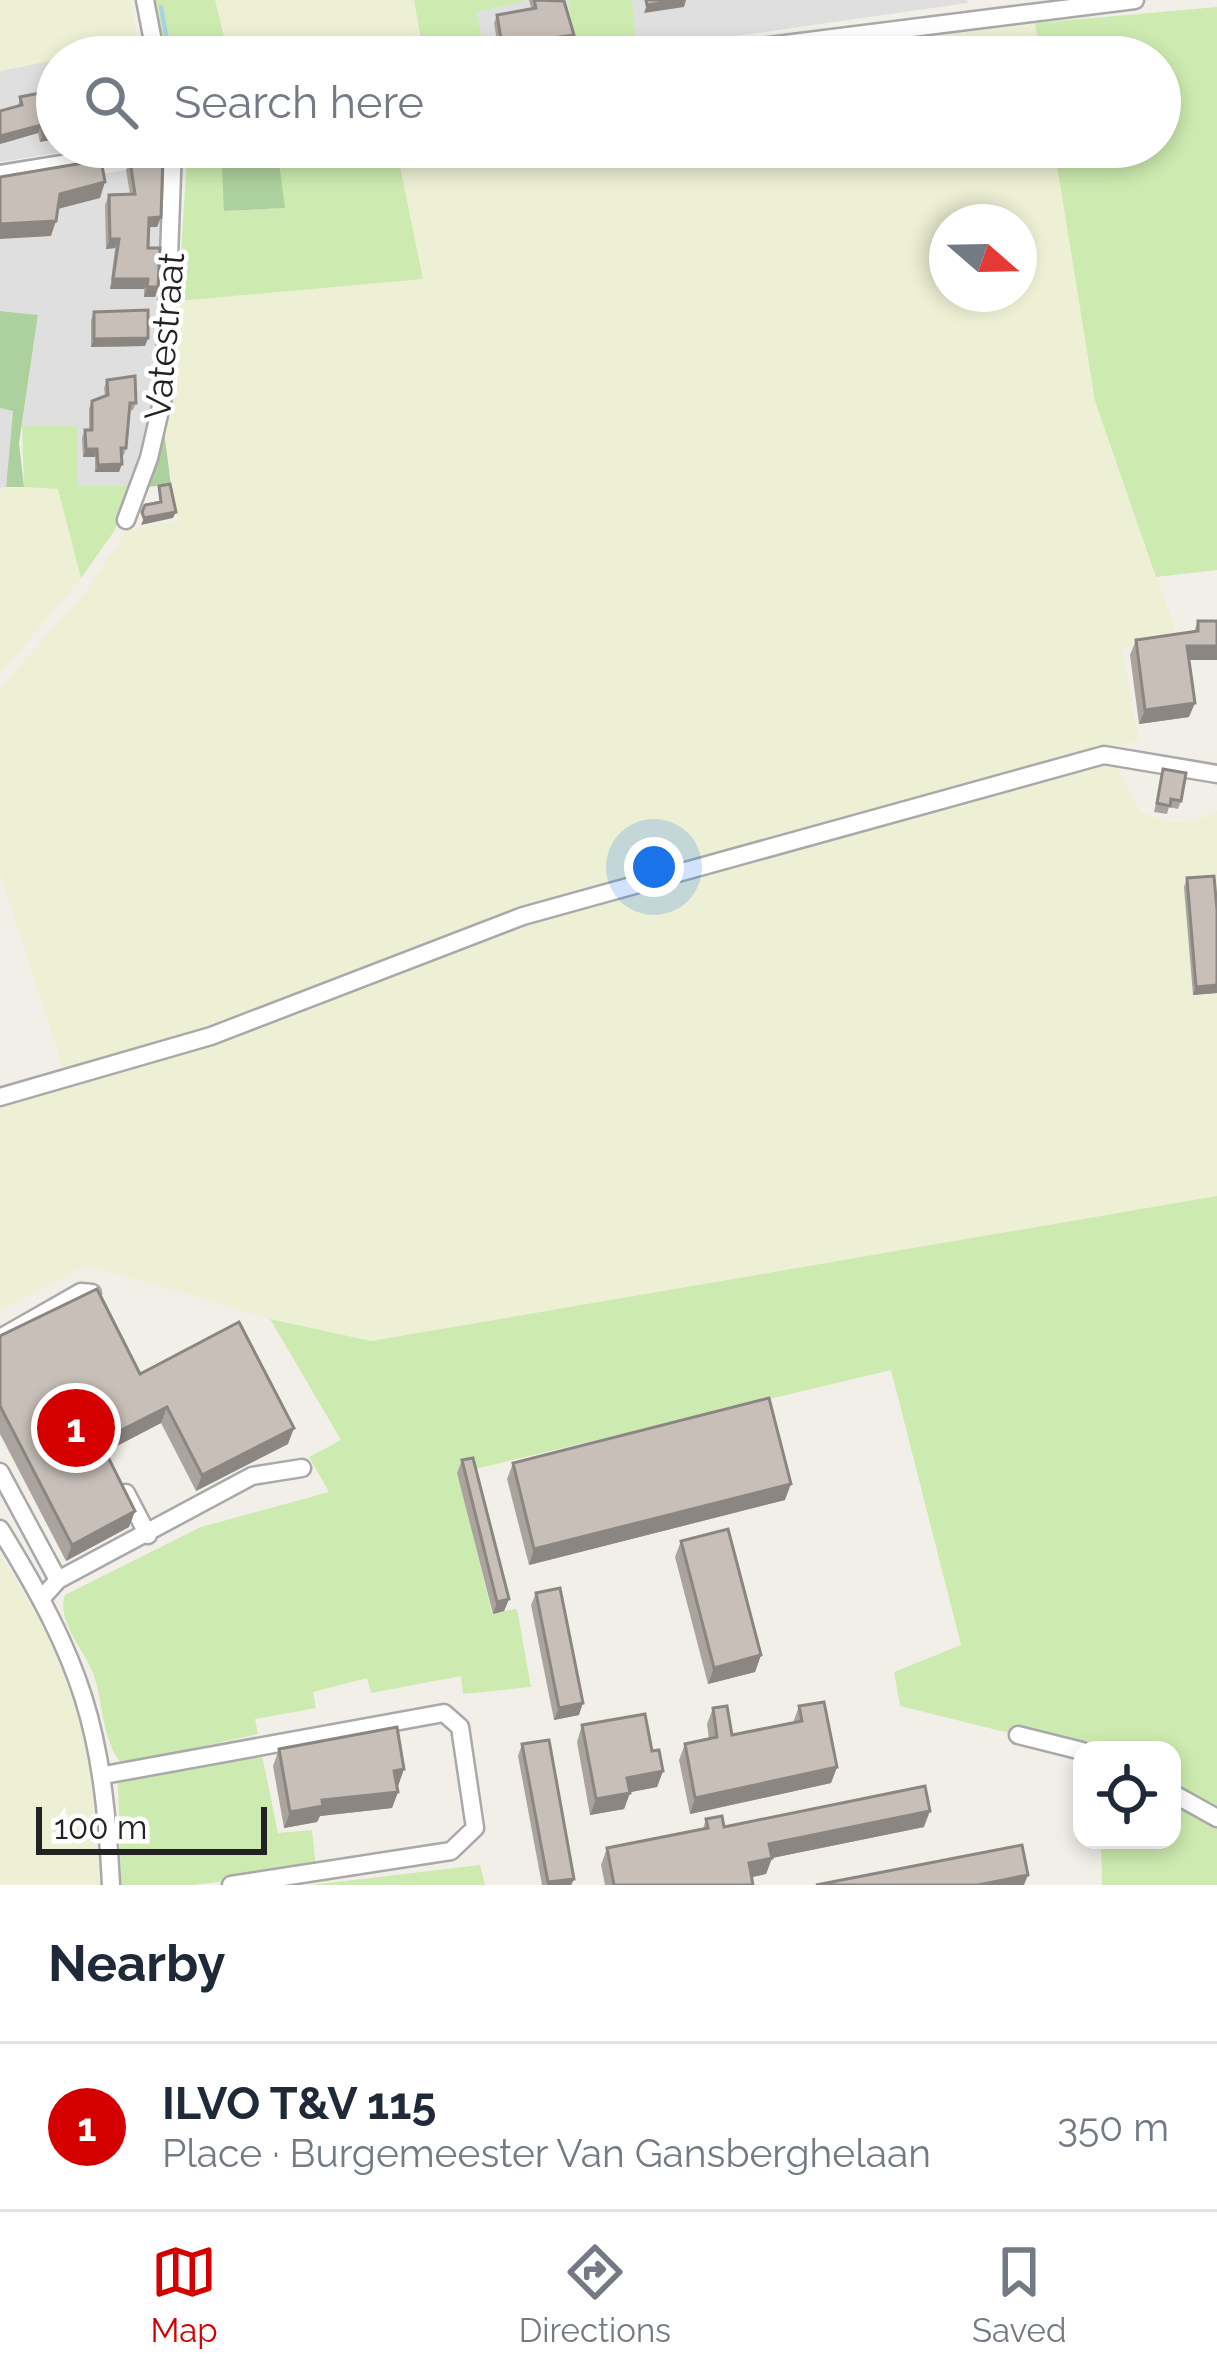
<!DOCTYPE html>
<html lang="en">
<head>
<meta charset="utf-8">
<style>
	:root { --surface:#fff; --page:#f2f2f3; --text:#1f2937; --muted:#747a83; --line:#e0e1e3; --accent:#d40000 }
	body { margin:0; font-family:Raleway,sans-serif; background:var(--page); color:var(--text) }
	.controls { position:absolute; right:36px; bottom:36px; display:grid; overflow:hidden; border-radius:24px; box-shadow:0 6px 18px #0003 }
	.controls button { width:108px; height:108px; display:grid; place-items:center; padding:0; border:0; border-bottom:3px solid var(--line); background:var(--surface); color:var(--text); font:60px sans-serif }
	.compass { position:absolute; left:929px; top:204px; width:108px; height:108px; border-radius:50%; background:var(--surface); box-shadow:0 6px 18px #0003; rotate:110deg }
	.scale { position:absolute; left:36px; bottom:30px; width:231px; box-sizing:border-box; padding-left:12px; border:6px solid #222; border-top:0; font-size:33px; line-height:42px; white-space:nowrap; color:#222; -webkit-text-stroke:9px #fff; paint-order:stroke }
	.you { position:absolute; left:654px; top:867px; width:42px; height:42px; margin:-30px; border:9px solid #fff; border-radius:50%; background:#1a73e8; box-shadow:0 0 0 18px #1a73e833 }
	.badge { display:grid; place-items:center; width:78px; height:78px; border-radius:50%; background:var(--accent); color:#fff; font-size:39px; font-weight:700 }
	.pin { position:absolute; translate:-50% -50%; border:6px solid #fff; box-shadow:0 3px 12px #0006 }
	.list { margin:0; padding:0; list-style:none }
	h2 { display:flex; justify-content:space-between; align-items:center; height:156px; margin:0; padding:0 48px; font-size:51px }
	h2 small { font-size:39px; font-weight:400; color:var(--muted) }
	.list li { display:grid; grid-template-columns:78px 1fr auto; gap:36px; align-items:center; box-sizing:border-box; height:168px; padding:0 48px; border-top:3px solid var(--line) }
	.list b { display:block; font-size:45px; white-space:nowrap }
	.list p { margin:0; font-size:39px; white-space:nowrap; color:var(--muted) }
	.list em { font-size:39px; font-style:normal; color:var(--muted) }
	.icon { flex:none; width:66px; height:66px; fill:none; stroke:currentColor; stroke-width:2; stroke-linecap:round; stroke-linejoin:round }
	.map { position:relative; flex:none; width:1217px; height:1885px; overflow:hidden }
	.search { position:absolute; background:var(--surface); box-shadow:0 6px 18px #0003; left:36px; right:36px; top:36px; height:132px; display:flex; align-items:center; gap:30px; box-sizing:border-box; padding:0 42px; border-radius:66px; color:var(--muted); font-size:45px }
	.sheet { height:324px; background:var(--surface) }
	nav { display:flex; justify-content:space-around; align-items:center; box-sizing:border-box; height:168px; border-top:3px solid var(--line); background:var(--surface); font-size:33px; color:var(--muted) }
	nav a { display:grid; justify-items:center; gap:6px }
	nav .on { color:var(--accent) }
	.map>svg:first-child { display:block }
	.residential { fill:#e0dfdf }
	.farmland { fill:#eef0d5; fill-rule:evenodd }
	.grass { fill:#cdebb0 }
	.forest { fill:#add19e }
	.lines { fill:none; stroke-linecap:round; stroke-linejoin:round }
	.stream { stroke:#aad3df; stroke-width:4.5 }
	.minor-casing { stroke:#a9a9a9; stroke-width:21 }
	.minor { stroke:#fff; stroke-width:16 }
	.wall { fill:#aba49e }
	.shaded-wall { fill:#8b8681 }
	.building { fill:#c7bfb8; stroke:#8b8681; stroke-width:3 }
	.labels { text-anchor:middle; stroke-width:9; stroke-linejoin:round; paint-order:stroke }
	.street-label { font-size:36px; fill:#222; stroke:#fff }
</style>
</head>
<body>
<div class="map">
<svg width="1217" height="1885" viewBox="0 0 1217 1885">
	<rect width="100%" height="100%" fill="#f2efe9"/>
	<path class="residential" d="M 524,0 L 568,0 L 577,57 L 486,57 L 477,12 Z
		M 632,0 L 967,0 L 968,3 L 637,50 Z
		M 57,59 L 57,147 L 95,147 L 0,162 L 0,71 Z
		M 168,163 L 166,305 L 151,428 L 135,486 L 76,487 L 76,426 L 22,425 L 38,315 L 0,311 L 0,191 Z
		M 0,408 L 13,410 L 6,487 L 0,488 Z"/>
	<path class="farmland" d="M 0,0 L 131,0 L 138,43 L 0,71 Z
		M 215,0 L 414,0 L 424,57 L 229,57 Z
		M 1035,23 L 1040,57 L 777,57 Z
		M 396,147 L 1054,147 L 1095,401 L 1176,631 L 1122,648 L 1139,741 L 554,901 L 180,1039 L 65,1075 L 0,873 L 0,688 L 86,591 L 127,530 L 178,520 L 164,431 L 178,301 L 422,279 ZM 947,222 L 1019,222 L 1019,294 L 947,294 Z
		M 0,488 L 58,488 L 81,578 L 0,674 Z
		M 1101,765 L 1116,766 L 1141,812 L 1169,822 L 1197,821 L 1217,810 L 1217,1196 L 371,1341 L 270,1319 L 87,1265 L 0,1311 L 0,1105 L 270,1023 L 545,915 Z
		M 0,1553 L 63,1660 L 80,1705 L 92,1754 L 100,1885 L 0,1885 Z"/>
	<path class="grass" d="M 152,0 L 215,0 L 229,57 L 164,57 Z
		M 414,0 L 524,0 L 525,1 L 477,12 L 486,57 L 424,57 Z
		M 568,0 L 632,0 L 637,50 L 577,57 Z
		M 1217,7 L 1217,570 L 1156,577 L 1095,401 L 1054,147 L 1160,147 L 1160,57 L 1040,57 L 1035,23 Z
		M 277,147 L 396,147 L 423,279 L 178,301 L 187,158 L 221,149 L 225,211 L 284,208 Z
		M 22,425 L 77,426 L 77,486 L 135,486 L 113,533 L 81,578 L 58,489 L 24,487 Z
		M 1217,1196 L 1217,1885 L 1102,1885 L 1101,1840 L 1172,1840 L 1172,1750 L 1082,1751 L 900,1706 L 894,1672 L 961,1645 L 891,1370 L 458,1473 L 492,1613 L 517,1609 L 531,1687 L 463,1694 L 461,1676 L 371,1693 L 367,1678 L 313,1692 L 316,1708 L 255,1719 L 258,1734 L 122,1764 C 101,1740 104,1702 93,1673 C 84,1649 56,1621 65,1595 L 201,1527 L 329,1492 L 309,1457 L 341,1440 L 270,1319 L 371,1341 Z
		M 262,1755 L 278,1833 L 312,1830 L 316,1868 L 195,1885 L 121,1885 L 118,1783 Z
		M 480,1865 L 485,1885 L 311,1885 Z"/>
	<path class="forest" d="M 277,147 L 285,208 L 224,211 L 221,149 Z
		M 0,311 L 38,315 L 19,443 L 24,487 L 6,487 L 13,411 L 0,408 Z
		M 164,431 L 171,485 L 145,487 Z"/>
	<g class="lines">
		<path class="stream" d="M 161,7 L 170,57"/>
		<g class="minor-casing">
			<path id="minor" d="M 145,0 L 156,57
				M 680,57 L 1135,0
				M 0,174 L 166,147
				M 126,520 L 149,458 L 164,393 L 173,147
				M 0,1097 L 211,1036 L 523,916 L 1104,755 L 1217,774
				M 0,1338 L 81,1292 L 92,1293
				M 0,1472 L 58,1580
				M 126,1493 L 148,1535
				M 0,1529 C 83,1664 103,1727 111,1885
				M 41,1599 L 58,1580 L 252,1476 L 302,1468
				M 1018,1735 L 1082,1751
				M 104,1775 L 444,1713 L 460,1727 L 475,1828 L 451,1851 L 231,1885
				M 1172,1793 L 1217,1818"/>
		</g>
		<use href="#minor" class="minor"/>
	</g>
	<path class="wall" d="M 529,0 L 554,0 L 571,43 L 499,53 L 494,23 L 497,15 L 531,8 Z
		M 20,97 L 53,105 L 57,104 L 40,142 L 38,133 L 0,144 L 0,111 L 18,107 Z
		M 130,161 L 161,217 L 157,227 L 149,227 L 148,248 L 158,287 L 155,297 L 144,297 L 144,289 L 110,289 L 115,248 L 106,249 L 105,205 L 109,195 L 130,194 L 126,170 Z
		M 94,312 L 148,338 L 145,346 L 91,347 L 91,320 Z
		M 107,380 L 136,403 L 133,410 L 129,411 L 126,448 L 124,455 L 121,455 L 119,472 L 95,472 L 95,457 L 83,457 L 82,438 L 85,430 L 89,430 L 89,409 L 92,401 L 105,396 L 104,388 Z
		M 1198,621 L 1217,621 L 1189,660 L 1189,717 L 1139,724 L 1130,655 L 1136,640 L 1194,632 Z
		M 1163,769 L 1181,801 L 1178,809 L 1169,807 L 1167,814 L 1154,812 Z
		M 1187,878 L 1217,910 L 1217,993 L 1193,995 L 1184,887 Z
		M 0,1336 L 140,1374 L 288,1444 L 196,1491 L 161,1423 L 105,1452 L 135,1511 L 129,1527 L 66,1561 L 0,1434 Z
		M 462,1460 L 509,1599 L 504,1611 L 493,1614 L 457,1473 Z
		M 513,1463 L 785,1500 L 529,1565 L 507,1479 Z
		M 681,1541 L 761,1655 L 755,1672 L 708,1684 L 675,1557 Z
		M 536,1593 L 579,1715 L 554,1720 L 531,1605 Z
		M 799,1706 L 837,1767 L 831,1783 L 690,1814 L 679,1760 L 685,1744 L 709,1739 L 707,1724 L 713,1708 L 732,1735 L 793,1723 Z
		M 582,1725 L 652,1751 L 663,1771 L 657,1787 L 630,1792 L 624,1809 L 590,1815 L 577,1742 Z
		M 522,1744 L 574,1879 L 571,1885 L 542,1885 L 518,1756 Z
		M 279,1749 L 404,1769 L 398,1786 L 397,1786 L 398,1792 L 392,1808 L 320,1816 L 317,1822 L 284,1828 L 273,1766 Z
		M 706,1819 L 724,1827 L 924,1827 L 772,1858 L 766,1874 L 752,1877 L 753,1885 L 605,1885 L 601,1865 L 607,1848 L 703,1829 Z"/>
	<path class="shaded-wall" d="M 679,0 L 686,0 L 684,7 L 644,13 L 647,5 Z
		M 574,35 L 571,43 L 499,53 L 502,45 Z
		M 41,125 L 38,133 L 0,144 L 0,136 Z
		M 57,131 L 57,139 L 40,142 L 43,134 Z
		M 105,182 L 100,198 L 54,210 L 60,194 Z
		M 161,217 L 157,227 L 145,227 L 149,218 Z
		M 56,221 L 51,236 L 0,239 L 0,224 Z
		M 110,239 L 119,239 L 115,248 L 106,249 Z
		M 113,279 L 148,279 L 144,289 L 110,289 Z
		M 147,287 L 158,287 L 155,297 L 144,297 Z
		M 148,338 L 145,346 L 91,347 L 94,339 Z
		M 86,449 L 97,449 L 95,457 L 83,457 Z
		M 122,464 L 119,472 L 95,472 L 98,465 Z
		M 176,512 L 173,518 L 141,525 L 144,518 Z
		M 1187,646 L 1217,646 L 1217,660 L 1182,660 Z
		M 1195,703 L 1189,717 L 1139,724 L 1145,710 Z
		M 1217,985 L 1217,993 L 1193,995 L 1196,987 Z
		M 167,1407 L 161,1423 L 94,1458 L 100,1441 Z
		M 294,1428 L 288,1444 L 196,1491 L 202,1475 Z
		M 791,1484 L 785,1500 L 529,1565 L 534,1549 Z
		M 135,1511 L 129,1527 L 66,1561 L 72,1545 Z
		M 509,1599 L 504,1611 L 493,1614 L 497,1602 Z
		M 761,1655 L 755,1672 L 708,1684 L 714,1668 Z
		M 583,1703 L 579,1715 L 554,1720 L 559,1708 Z
		M 837,1767 L 831,1783 L 690,1814 L 695,1798 Z
		M 404,1769 L 398,1786 L 388,1788 L 394,1771 Z
		M 663,1771 L 657,1787 L 621,1794 L 627,1778 Z
		M 398,1792 L 392,1808 L 320,1816 L 317,1822 L 284,1828 L 290,1812 L 322,1800 Z
		M 630,1793 L 624,1809 L 590,1815 L 596,1799 Z
		M 930,1811 L 924,1827 L 772,1858 L 766,1874 L 743,1879 L 749,1863 L 769,1844 Z
		M 1028,1875 L 1024,1885 L 978,1885 Z
		M 574,1879 L 571,1885 L 547,1885 L 548,1882 Z"/>
	<path class="building" d="M 534,0 L 564,1 L 574,35 L 502,45 L 497,15 L 536,8 Z
		M 646,0 L 679,0 L 647,5 Z
		M 50,91 L 53,105 L 57,104 L 57,131 L 43,134 L 41,125 L 0,136 L 0,111 L 22,105 L 20,97 Z
		M 163,154 L 161,217 L 149,218 L 148,248 L 160,248 L 158,287 L 147,287 L 148,279 L 113,279 L 119,239 L 110,239 L 109,195 L 135,194 L 130,161 Z
		M 101,160 L 105,182 L 60,194 L 56,221 L 0,224 L 0,177 Z
		M 148,310 L 148,338 L 94,339 L 94,312 Z
		M 135,376 L 136,403 L 130,403 L 126,448 L 121,448 L 122,464 L 98,465 L 97,449 L 86,449 L 85,430 L 92,430 L 92,401 L 108,395 L 107,380 Z
		M 170,484 L 176,512 L 144,518 L 142,512 L 145,505 L 161,502 L 159,486 Z
		M 1198,621 L 1217,621 L 1217,646 L 1187,646 L 1195,703 L 1145,710 L 1136,640 L 1198,631 Z
		M 1163,769 L 1186,773 L 1181,801 L 1171,799 L 1170,806 L 1157,803 Z
		M 1214,876 L 1217,910 L 1217,985 L 1196,987 L 1187,878 Z
		M 97,1289 L 140,1374 L 239,1322 L 294,1428 L 202,1475 L 167,1407 L 100,1441 L 135,1511 L 72,1545 L 0,1406 L 0,1336 Z
		M 769,1398 L 791,1484 L 534,1549 L 513,1463 Z
		M 473,1458 L 509,1599 L 497,1602 L 462,1460 Z
		M 728,1529 L 761,1655 L 714,1668 L 681,1541 Z
		M 560,1588 L 583,1703 L 559,1708 L 536,1593 Z
		M 824,1702 L 837,1767 L 695,1798 L 685,1744 L 717,1737 L 713,1708 L 727,1706 L 732,1735 L 802,1721 L 799,1706 Z
		M 645,1714 L 652,1751 L 659,1750 L 663,1771 L 627,1778 L 630,1793 L 596,1799 L 582,1725 Z
		M 397,1727 L 404,1769 L 394,1771 L 398,1792 L 322,1800 L 323,1806 L 290,1812 L 279,1749 Z
		M 549,1740 L 574,1879 L 548,1882 L 522,1744 Z
		M 925,1786 L 930,1811 L 769,1844 L 772,1858 L 749,1863 L 753,1885 L 614,1885 L 607,1848 L 708,1828 L 706,1819 L 722,1816 L 724,1827 Z
		M 1022,1845 L 1028,1875 L 978,1885 L 816,1885 Z"/>
	<g class="labels">
		<g class="street-label">
			<text transform="translate(164 336) rotate(-85)" y="13">Vatestraat</text>
		</g>
	</g>
</svg>
<div class="controls">
<button><svg class="icon" aria-label="locate" viewBox="0 0 24 24"><circle cx="12" cy="12" r="6"/><path d="M12 2v4M12 18v4M2 12h4M18 12h4"/></svg></button>
</div>
<svg class="compass" viewBox="-18 -18 36 36"><path d="M0-13l5 13h-10z" fill="#e53935"/><path d="M0 13l5-13h-10z" fill="#747a83"/></svg>
<div class="scale">100 m</div>
<div class="you"></div>
<div class="pin badge" style="left:76px;top:1428px">1</div>
<div class="search"><svg class="icon" aria-label="search" viewBox="0 0 24 24"><circle cx="10" cy="10" r="6"/><path d="M15 15l6 6"/></svg>Search here</div>
</div>
<section class="sheet">
<h2>Nearby<small></small></h2>
<ul class="list">
<li><span class="badge">1</span><div><b>ILVO T&amp;V 115</b><p>Place · Burgemeester Van Gansberghelaan</p></div><em>350 m</em></li>
</ul>
</section>
<nav>
<a class="on"><svg class="icon" aria-label="map" viewBox="0 0 24 24"><path d="M3 6l6-2 6 2 6-2v14l-6 2-6-2-6 2zM9 4v14M15 6v14"/></svg>Map</a>
<a><svg class="icon" aria-label="directions" viewBox="0 0 24 24"><path d="M12 3l9 9-9 9-9-9zM9 14v-3h6M13 9l2 2-2 2"/></svg>Directions</a>
<a><svg class="icon" aria-label="saved" viewBox="0 0 24 24"><path d="M7 4h10v16l-5-4-5 4z"/></svg>Saved</a>
</nav>
</body>
</html>
